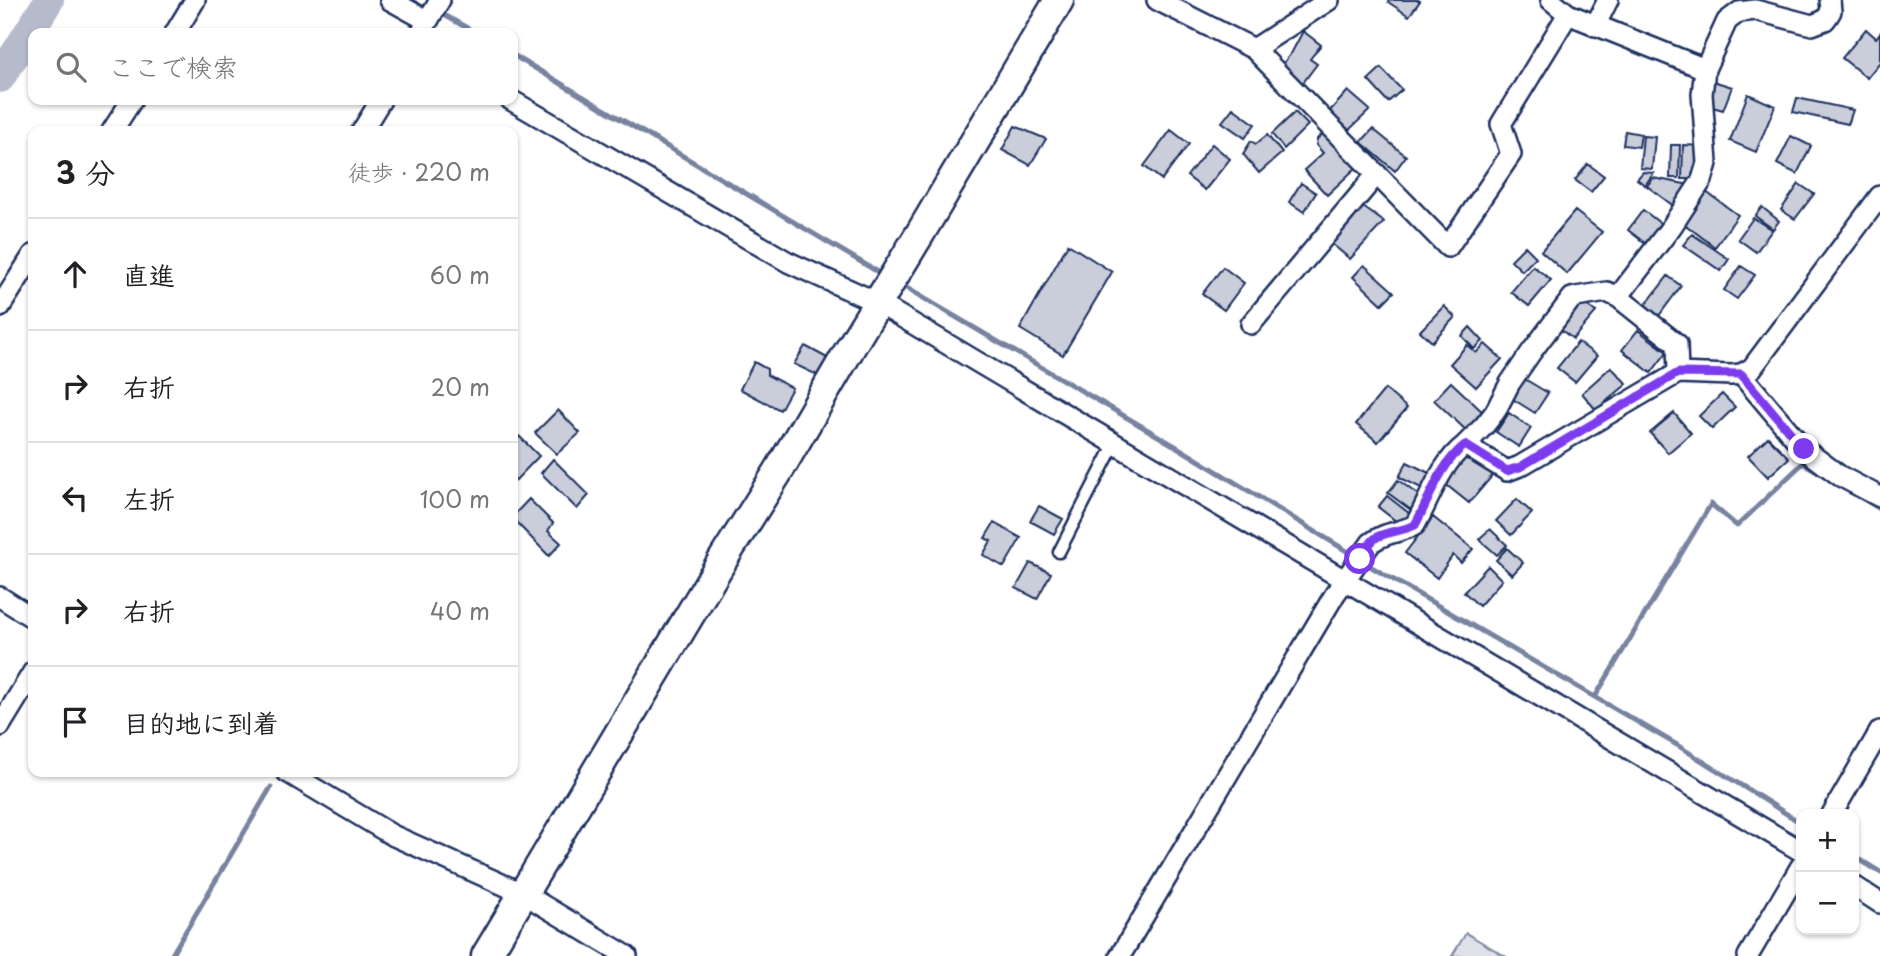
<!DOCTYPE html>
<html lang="ja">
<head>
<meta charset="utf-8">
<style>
	:root { --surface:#fff; --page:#f2f2f2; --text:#202124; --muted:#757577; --line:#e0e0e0 }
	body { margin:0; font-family:"Playpen Sans","Klee One",sans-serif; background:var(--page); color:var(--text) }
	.controls { position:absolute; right:21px; bottom:21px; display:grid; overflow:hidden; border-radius:14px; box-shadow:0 2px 5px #0004 }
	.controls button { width:63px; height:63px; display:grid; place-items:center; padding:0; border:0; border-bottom:2px solid var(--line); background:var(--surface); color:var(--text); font:35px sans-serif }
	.stop { position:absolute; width:21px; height:21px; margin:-16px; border:5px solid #7c3aed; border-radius:50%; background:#fff }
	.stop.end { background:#7c3aed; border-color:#fff; box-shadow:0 2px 7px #0008 }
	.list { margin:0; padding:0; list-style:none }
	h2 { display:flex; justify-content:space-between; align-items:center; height:91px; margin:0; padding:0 28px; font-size:30px }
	h2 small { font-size:23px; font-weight:400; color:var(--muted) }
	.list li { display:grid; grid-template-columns:46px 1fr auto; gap:21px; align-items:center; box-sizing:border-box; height:112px; padding:0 28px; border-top:2px solid var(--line) }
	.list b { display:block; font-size:26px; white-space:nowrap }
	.list em { font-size:23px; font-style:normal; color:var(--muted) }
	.icon { flex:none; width:38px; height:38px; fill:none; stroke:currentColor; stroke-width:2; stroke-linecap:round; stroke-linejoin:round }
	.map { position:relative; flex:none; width:1880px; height:956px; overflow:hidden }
	.search { position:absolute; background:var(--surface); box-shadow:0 2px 5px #0004; left:28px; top:28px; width:490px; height:77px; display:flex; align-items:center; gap:18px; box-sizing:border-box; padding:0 24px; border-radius:14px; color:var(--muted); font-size:26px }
	.panel { position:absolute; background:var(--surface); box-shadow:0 2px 5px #0004; left:28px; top:126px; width:490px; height:651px; border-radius:14px }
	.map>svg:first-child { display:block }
	.green { fill:#dee1e7; stroke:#7c88a2; stroke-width:2 }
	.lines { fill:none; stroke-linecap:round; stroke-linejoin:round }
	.stream { stroke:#77839f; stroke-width:5 }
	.river { stroke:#b5bbca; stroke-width:30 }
	.building { fill:#caceda; stroke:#1b2f5e; stroke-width:2 }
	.lane-casing { stroke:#1b2f5e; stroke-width:15 }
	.street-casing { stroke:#1b2f5e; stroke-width:24 }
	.secondary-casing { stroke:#1b2f5e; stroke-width:33 }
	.lane { stroke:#fff; stroke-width:10 }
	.street { stroke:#fff; stroke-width:19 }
	.secondary { stroke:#fff; stroke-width:28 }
	.route { stroke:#7c3aed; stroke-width:9 }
</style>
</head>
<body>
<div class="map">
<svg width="1880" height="956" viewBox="0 0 1880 956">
	<rect width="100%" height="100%" fill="#fff"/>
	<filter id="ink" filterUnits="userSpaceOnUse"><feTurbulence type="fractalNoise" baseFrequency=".0143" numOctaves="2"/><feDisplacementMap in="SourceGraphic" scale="14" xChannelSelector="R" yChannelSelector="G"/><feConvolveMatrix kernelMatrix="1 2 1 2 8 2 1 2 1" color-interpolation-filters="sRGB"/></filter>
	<g filter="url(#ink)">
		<path class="green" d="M 1466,933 L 1505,956 L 1452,956 Z"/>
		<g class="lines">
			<path class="stream" d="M 437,11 L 476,33
				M 513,55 L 883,275
				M 898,283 L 1182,450 L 1355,556
				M 1862,498 L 1880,509
				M 1363,562 L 1677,745 L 1801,823
				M 1595,697 L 1711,504 L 1737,526 L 1803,463 L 1824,475
				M 1854,856 L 1880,872
				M 171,956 L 271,787"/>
			<path class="river" d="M 0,78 L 49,0"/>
		</g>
		<path class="building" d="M 1389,0 L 1418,0 L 1420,1 L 1409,16 L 1388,2 Z
			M 1866,29 L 1876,38 L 1880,33 L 1880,62 L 1867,78 L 1842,58 Z
			M 1303,31 L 1321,45 L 1310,59 L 1317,64 L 1302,84 L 1281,66 L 1292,52 Z
			M 1381,68 L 1402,90 L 1388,102 L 1368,80 Z
			M 1713,81 L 1732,87 L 1723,110 L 1706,105 Z
			M 1348,91 L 1370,110 L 1348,131 L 1328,113 Z
			M 1748,94 L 1775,106 L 1756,152 L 1730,141 Z
			M 1797,98 L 1853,110 L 1848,124 L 1793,112 Z
			M 1233,108 L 1255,124 L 1245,138 L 1222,122 Z
			M 1295,112 L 1308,125 L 1284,149 L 1272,134 Z
			M 1015,126 L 1046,139 L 1030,165 L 1002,150 Z
			M 1373,129 L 1406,156 L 1395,171 L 1361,142 Z
			M 1171,130 L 1189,144 L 1162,180 L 1144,166 Z
			M 1327,130 L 1359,165 L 1327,195 L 1304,170 L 1323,153 L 1316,145 L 1317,139 Z
			M 1625,131 L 1641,134 L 1639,147 L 1623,145 Z
			M 1267,135 L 1282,153 L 1259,173 L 1243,154 L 1251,141 L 1256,144 Z
			M 1643,136 L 1655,137 L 1652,169 L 1640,168 Z
			M 1791,136 L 1811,146 L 1797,174 L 1777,164 Z
			M 1212,144 L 1230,159 L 1205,190 L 1187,176 Z
			M 1671,145 L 1680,145 L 1679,178 L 1670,178 Z
			M 1683,145 L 1702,146 L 1700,179 L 1682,179 Z
			M 1588,164 L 1604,176 L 1591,192 L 1575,180 Z
			M 1643,172 L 1654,173 L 1645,185 L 1637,179 Z
			M 1653,178 L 1690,185 L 1675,207 L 1647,186 Z
			M 1301,183 L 1316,193 L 1304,212 L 1289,202 Z
			M 1799,184 L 1814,194 L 1795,219 L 1781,210 Z
			M 1702,189 L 1738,215 L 1715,247 L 1679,220 Z
			M 1359,204 L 1384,222 L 1350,259 L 1327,240 Z
			M 1762,207 L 1779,221 L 1773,229 L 1755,216 Z
			M 1643,210 L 1665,227 L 1650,247 L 1628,230 Z
			M 1575,211 L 1602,232 L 1567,274 L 1541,251 Z
			M 1753,218 L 1772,230 L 1756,252 L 1738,239 Z
			M 1692,234 L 1729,259 L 1721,271 L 1683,245 Z
			M 1068,244 L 1112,272 L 1063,355 L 1020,329 Z
			M 1525,246 L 1536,257 L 1522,271 L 1511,260 Z
			M 1364,265 L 1394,292 L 1382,304 L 1353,277 Z
			M 1533,266 L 1551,280 L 1529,306 L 1511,292 Z
			M 1741,266 L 1755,275 L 1737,299 L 1724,290 Z
			M 1223,267 L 1244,283 L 1224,310 L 1202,294 Z
			M 1668,276 L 1681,286 L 1655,321 L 1641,311 Z
			M 1578,299 L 1596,312 L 1573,339 L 1556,326 Z
			M 1444,306 L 1455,317 L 1432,342 L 1420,331 Z
			M 1470,327 L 1483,341 L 1474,349 L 1462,336 Z
			M 1638,330 L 1667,352 L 1651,373 L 1622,350 Z
			M 1578,342 L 1597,356 L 1575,382 L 1557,368 Z
			M 1485,344 L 1502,359 L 1476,387 L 1450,364 L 1467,345 L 1476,353 Z
			M 805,346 L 829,359 L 819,376 L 794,364 Z
			M 754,362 L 767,369 L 767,375 L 792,388 L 780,410 L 740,389 Z
			M 1611,367 L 1627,384 L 1596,410 L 1582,393 Z
			M 1523,378 L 1548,393 L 1535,413 L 1511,398 Z
			M 1451,382 L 1487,416 L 1470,434 L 1434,400 Z
			M 1385,389 L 1407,408 L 1378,442 L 1356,424 Z
			M 1722,394 L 1735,407 L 1712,429 L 1699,416 Z
			M 558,410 L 580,433 L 557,454 L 535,433 Z
			M 1509,413 L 1531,428 L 1519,447 L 1496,432 Z
			M 1674,413 L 1691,433 L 1668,453 L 1650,433 Z
			M 519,436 L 539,456 L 513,483 L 513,442 Z
			M 1768,437 L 1789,458 L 1768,477 L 1748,456 Z
			M 1467,454 L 1493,475 L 1469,503 L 1444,483 Z
			M 553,459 L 589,495 L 577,509 L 541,473 Z
			M 1407,462 L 1435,476 L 1427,491 L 1399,477 Z
			M 1398,480 L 1421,497 L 1411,510 L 1388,493 Z
			M 1387,496 L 1410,514 L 1401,525 L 1378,507 Z
			M 529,499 L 553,523 L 548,531 L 561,543 L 549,556 L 513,519 L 513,516 Z
			M 1517,499 L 1532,513 L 1511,535 L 1496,521 Z
			M 1039,506 L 1063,519 L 1054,534 L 1030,521 Z
			M 1433,517 L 1473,549 L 1461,563 L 1453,555 L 1437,578 L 1405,553 Z
			M 994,523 L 1021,538 L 1004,567 L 983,555 L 991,541 L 985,538 Z
			M 1490,529 L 1507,545 L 1497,555 L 1479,539 Z
			M 1507,548 L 1523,563 L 1512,575 L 1496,560 Z
			M 1030,563 L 1051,573 L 1037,599 L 1016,588 Z
			M 1488,566 L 1502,580 L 1479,606 L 1464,592 Z"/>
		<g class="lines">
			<g class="lane-casing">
				<path id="lane" d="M 1059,552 L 1115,443"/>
			</g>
			<g class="street-casing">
				<path id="street" d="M 390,0 L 428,21
					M 1157,0 L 1254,49 L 1448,247 L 1511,154 L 1501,124 L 1568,14
					M 1551,0 L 1568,14 L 1705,69
					M 1595,26 L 1608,0
					M 175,33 L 195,0
					M 421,33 L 440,0
					M 1254,49 L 1329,0
					M 511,100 L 788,262 L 878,303 L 1801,851
					M 112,131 L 132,100
					M 362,131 L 381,100
					M 1618,297 L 1672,226 L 1702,180 L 1707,163 L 1702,94 L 1705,69 L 1727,21 L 1739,12 L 1755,10 L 1812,25 L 1825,20 L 1828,16 L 1831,11 L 1830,0
					M 0,307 L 33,255
					M 1251,324 L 1377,174
					M 1741,374 L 1804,449 L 1840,476 L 1880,497
					M 1465,445 L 1484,426 L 1495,412 L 1510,383 L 1532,351 L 1572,298 L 1576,297 L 1607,292 L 1618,297 L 1677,344 L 1678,373
					M 0,597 L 33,618
					M 0,726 L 33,672
					M 287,772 L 392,835 L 524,894 L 627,956
					M 1832,814 L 1880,731
					M 1854,886 L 1880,903
					M 1120,956 L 1335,594 L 1371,543 C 1384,532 1400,533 1415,525 C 1430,499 1440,464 1465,445 L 1507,471 L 1520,466 L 1678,373 L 1731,375 L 1741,374 L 1752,368 L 1880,196
					M 1748,956 L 1801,866"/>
			</g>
			<g class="secondary-casing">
				<path id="secondary" d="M 486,956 L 725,556 L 778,472 L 858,335 L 921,232 L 1059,0"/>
			</g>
			<use href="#lane" class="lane"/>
			<use href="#street" class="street"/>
			<use href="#secondary" class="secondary"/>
		</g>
	</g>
	<g class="lines" filter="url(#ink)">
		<path class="route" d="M 1360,559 C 1365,552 1369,542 1377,537 C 1389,531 1403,531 1415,525 C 1430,498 1440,464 1465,445 L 1507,471 L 1520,467 L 1678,373 L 1741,374 L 1804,449"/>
	</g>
</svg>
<div class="controls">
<button>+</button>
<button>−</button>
</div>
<div class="stop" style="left:1360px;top:559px"></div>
<div class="stop end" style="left:1804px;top:449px"></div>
<div class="search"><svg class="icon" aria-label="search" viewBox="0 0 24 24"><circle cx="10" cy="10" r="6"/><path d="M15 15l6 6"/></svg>ここで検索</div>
<section class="panel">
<h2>3 分<small>徒歩 · 220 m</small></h2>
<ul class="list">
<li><svg class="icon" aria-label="ahead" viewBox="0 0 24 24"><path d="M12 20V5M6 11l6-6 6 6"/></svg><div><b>直進</b></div><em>60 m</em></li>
<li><svg class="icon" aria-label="right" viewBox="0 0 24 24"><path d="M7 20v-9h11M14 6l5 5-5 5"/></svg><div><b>右折</b></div><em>20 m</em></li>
<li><svg class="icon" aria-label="left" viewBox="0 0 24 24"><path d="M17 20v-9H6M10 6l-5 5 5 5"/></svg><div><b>左折</b></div><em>100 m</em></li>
<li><svg class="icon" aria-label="right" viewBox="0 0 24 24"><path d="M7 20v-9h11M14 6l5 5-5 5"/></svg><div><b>右折</b></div><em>40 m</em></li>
<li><svg class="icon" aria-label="arrive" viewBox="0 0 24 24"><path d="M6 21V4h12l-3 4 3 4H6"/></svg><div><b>目的地に到着</b></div></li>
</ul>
</section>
</div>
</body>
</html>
